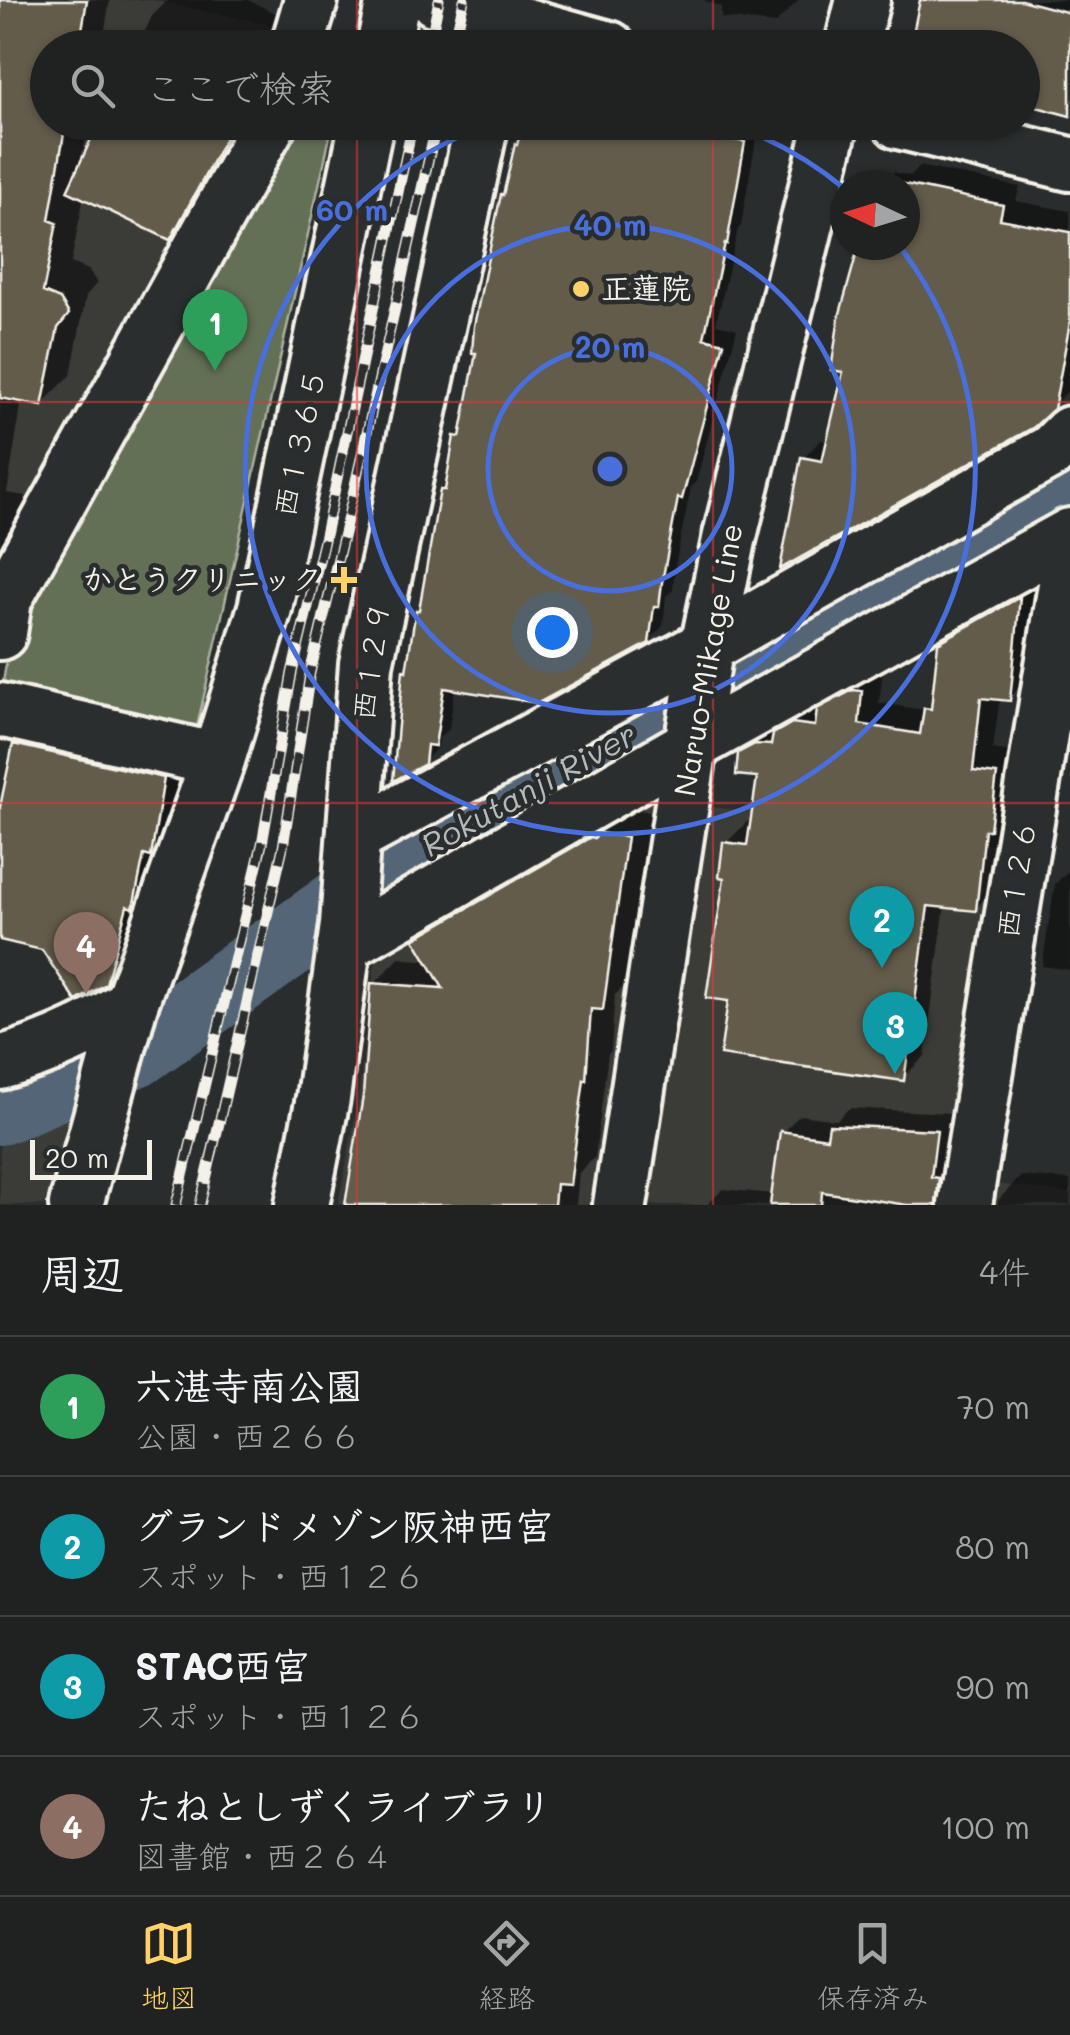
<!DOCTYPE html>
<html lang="ja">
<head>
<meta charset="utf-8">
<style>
	:root { --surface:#202222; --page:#2d2f2f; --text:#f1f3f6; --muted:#a2a4a5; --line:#3d3f40; --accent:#ffd166 }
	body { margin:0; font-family:Mali,"Klee One",sans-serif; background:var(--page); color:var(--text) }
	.compass { position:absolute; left:830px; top:170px; width:90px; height:90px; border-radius:50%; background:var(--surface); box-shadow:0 2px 8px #0004; rotate:274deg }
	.scale { position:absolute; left:30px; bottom:25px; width:122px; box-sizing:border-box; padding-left:10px; border:5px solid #f4f1e8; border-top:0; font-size:28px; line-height:35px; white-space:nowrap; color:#f4f1e8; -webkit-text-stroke:8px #2a2d2e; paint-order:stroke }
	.you { position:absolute; left:552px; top:632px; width:35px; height:35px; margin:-25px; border:8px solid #fff; border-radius:50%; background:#1a73e8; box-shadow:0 0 0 15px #1a73e833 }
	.badge { display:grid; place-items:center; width:65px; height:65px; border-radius:50%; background:var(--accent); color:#fff; font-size:32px; font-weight:700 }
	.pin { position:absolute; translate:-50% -82px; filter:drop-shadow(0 2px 5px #0008) }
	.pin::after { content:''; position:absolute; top:52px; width:35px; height:30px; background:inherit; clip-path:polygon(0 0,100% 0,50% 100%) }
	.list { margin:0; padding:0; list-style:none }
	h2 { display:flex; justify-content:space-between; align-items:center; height:130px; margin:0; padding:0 40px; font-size:42px }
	h2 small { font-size:32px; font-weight:400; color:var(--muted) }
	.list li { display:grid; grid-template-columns:65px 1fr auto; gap:30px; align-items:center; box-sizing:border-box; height:140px; padding:0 40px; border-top:2px solid var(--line) }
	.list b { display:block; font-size:38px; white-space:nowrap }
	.list p { margin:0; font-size:32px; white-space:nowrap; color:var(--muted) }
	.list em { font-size:32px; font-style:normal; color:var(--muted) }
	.icon { flex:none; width:55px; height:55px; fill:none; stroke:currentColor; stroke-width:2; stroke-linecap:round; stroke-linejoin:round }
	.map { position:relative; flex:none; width:1070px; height:1205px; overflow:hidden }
	.search { position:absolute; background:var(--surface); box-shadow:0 2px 8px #0004; left:30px; right:30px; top:30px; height:110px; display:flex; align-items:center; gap:25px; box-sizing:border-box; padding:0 35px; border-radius:55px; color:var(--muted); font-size:38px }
	.sheet { height:690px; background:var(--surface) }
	nav { display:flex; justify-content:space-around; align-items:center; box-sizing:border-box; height:140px; border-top:2px solid var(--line); background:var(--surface); font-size:28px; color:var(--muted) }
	nav a { display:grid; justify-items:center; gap:5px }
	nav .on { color:var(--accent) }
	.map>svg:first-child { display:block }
	.built { fill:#3b3b37 }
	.green { fill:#646f56; stroke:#acb09f; stroke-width:2.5 }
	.shadow { fill:#0007 }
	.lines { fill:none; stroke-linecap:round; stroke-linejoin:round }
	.river { stroke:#536576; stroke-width:72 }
	.building { fill:#635c4c; stroke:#f4f1e8; stroke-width:2.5 }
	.minor-casing { stroke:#f4f1e8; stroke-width:60 }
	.minor { stroke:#2a2d2e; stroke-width:52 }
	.rail-casing { stroke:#f4f1e8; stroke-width:11 }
	.rail { stroke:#2a2d2e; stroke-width:8; stroke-dasharray:22; stroke-linecap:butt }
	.grid { fill:none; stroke:#d93c3b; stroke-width:2.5; stroke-opacity:0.55 }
	.ring { fill:none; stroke:#486fdb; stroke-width:5 }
	.poi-dot { fill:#ffd166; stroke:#2a2d2e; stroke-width:4 }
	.labels { text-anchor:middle; stroke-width:9; stroke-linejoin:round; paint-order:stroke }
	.poi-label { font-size:30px; font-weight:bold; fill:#f4f1e8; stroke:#2a2d2e; text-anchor:start }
	.street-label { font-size:30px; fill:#f4f1e8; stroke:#2a2d2e }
	.water-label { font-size:32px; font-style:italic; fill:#b4b9ba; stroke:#2a2d2e }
	.centre { fill:#486fdb; stroke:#2a2d2e; stroke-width:5 }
	.ring-label { font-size:30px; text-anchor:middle; font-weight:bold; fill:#486fdb; stroke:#2a2d2e; stroke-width:9; stroke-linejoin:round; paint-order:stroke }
</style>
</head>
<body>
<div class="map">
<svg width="1070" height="1205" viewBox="0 0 1070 1205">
	<rect width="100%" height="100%" fill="#2a2d2e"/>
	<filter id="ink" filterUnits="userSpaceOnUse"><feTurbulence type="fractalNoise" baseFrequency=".01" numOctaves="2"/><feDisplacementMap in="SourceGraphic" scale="20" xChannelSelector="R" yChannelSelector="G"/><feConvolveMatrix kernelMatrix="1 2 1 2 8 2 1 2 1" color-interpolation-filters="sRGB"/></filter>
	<g filter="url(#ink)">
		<path class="built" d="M 0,0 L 152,0 L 286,29 L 280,47 L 48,48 L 48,122 L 251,123 L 0,571 Z
			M 629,795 L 994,846 L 944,1177 L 1070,1194 L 1070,1205 L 338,1205 L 357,1107 L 377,946 Z
			M 70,1113 L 44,1205 L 0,1205 L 0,1143 Z"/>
		<path class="green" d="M 291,123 L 333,123 L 194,740 L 15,699 L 3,683 L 13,619 Z"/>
		<path class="shadow" d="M 0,0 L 110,0 L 102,48 L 48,48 L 48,122 L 89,122 L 82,160 L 102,122 L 248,122 L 202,204 L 170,237 L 84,196 L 71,263 L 89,270 L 97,283 L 86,296 L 71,375 L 42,404 L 22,400 L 7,493 L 26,496 L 19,531 L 0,550 Z
			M 168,0 L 248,0 L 296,23 L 285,48 L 137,48 L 152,16 Z
			M 703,0 L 799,0 L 775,24 L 721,18 L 721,7 Z
			M 923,0 L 1070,0 L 1070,113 L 1022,48 Z
			M 525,122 L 729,122 L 758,128 L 741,226 L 738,229 L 716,324 L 737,329 L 696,482 L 691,487 L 675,566 L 673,590 L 666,596 L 663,626 L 648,641 L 455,687 L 449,729 L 439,738 L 438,747 L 423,762 L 405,672 L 409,668 L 422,608 L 443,491 L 448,485 L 456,437 L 464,429 Z
			M 920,166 L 1020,187 L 1016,201 L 1070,211 L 1070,389 L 1032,425 L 784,564 L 803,458 L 821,440 L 829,442 L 846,370 L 861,245 L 905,245 L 905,185 L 881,185 L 894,172 L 910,176 Z
			M 1041,578 L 1031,676 L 1009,698 L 1000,697 L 993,749 L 1017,753 L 997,887 L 975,909 L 945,905 L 925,1056 L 903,1078 L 730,999 L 726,843 L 748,821 L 753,821 L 760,775 L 740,754 L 763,732 L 779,723 L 787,724 L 798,713 L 816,703 L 826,704 L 842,688 L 877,669 L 883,670 L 879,703 L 925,710 L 934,701 L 940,644 L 963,621 Z
			M 33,727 L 181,761 L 168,836 L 159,845 L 151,887 L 124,963 L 105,982 L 85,957 L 0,937 L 0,818 L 15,745 Z
			M 627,808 L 652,812 L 628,982 L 615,995 L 611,1051 L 608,1054 L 595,1157 L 579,1173 L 576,1205 L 347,1205 L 365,1096 L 374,984 L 399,958 L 430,961 L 417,940 L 443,914 Z
			M 1070,869 L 1070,970 L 1042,966 L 1055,884 Z
			M 849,1108 L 953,1113 L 945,1205 L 707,1205 L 723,1189 L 774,1194 L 782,1132 L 800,1115 L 837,1120 Z
			M 1021,1176 L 1070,1180 L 1070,1205 L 997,1205 L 999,1199 Z"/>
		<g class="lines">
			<path class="river" d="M 0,1109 L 138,1050 L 406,858 L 655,716 L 1041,508 L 1070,486"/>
		</g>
		<path class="building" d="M 0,0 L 87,0 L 79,48 L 48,48 L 48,122 L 66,122 L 49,220 L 57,223 L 43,292 L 60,299 L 69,314 L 58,328 L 42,406 L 0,398 Z
			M 920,0 L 1021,0 L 1070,13 L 1070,116 L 1022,103 L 1022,48 L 910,48 Z
			M 99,122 L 234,122 L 170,240 L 67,191 Z
			M 523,122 L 680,122 L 678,129 L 745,142 L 727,244 L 725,243 L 704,338 L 724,343 L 682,499 L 678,498 L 662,582 L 659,607 L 654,607 L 649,643 L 538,703 L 444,688 L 435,746 L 427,745 L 425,764 L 393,781 L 403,670 L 406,671 L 416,610 L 419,610 L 440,490 L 445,490 L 454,436 L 460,437 L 476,353 L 472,353 L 474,326 L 501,194 L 503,195 L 515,144 L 517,145 Z
			M 900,183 L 1003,205 L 1000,219 L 1070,232 L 1070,322 L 1054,409 L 1034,427 L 780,569 L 801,457 L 822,461 L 843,372 L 831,370 L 839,317 L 859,245 L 905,245 L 905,185 L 900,185 Z
			M 1020,597 L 1010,701 L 981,698 L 973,771 L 997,774 L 990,830 L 985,830 L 976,911 L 928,906 L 904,1081 L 720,1055 L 728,1001 L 706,998 L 724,878 L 719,877 L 723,842 L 747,845 L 757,777 L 736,775 L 738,753 L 755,744 L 771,745 L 773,734 L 792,723 L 815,726 L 817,709 L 853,690 L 862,691 L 859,724 L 920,734 L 924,708 L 931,709 L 938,643 Z
			M 13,744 L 164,778 L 151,857 L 144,855 L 133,908 L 127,906 L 106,984 L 76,1001 L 42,950 L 0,940 L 0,807 Z
			M 599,833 L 627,837 L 603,1010 L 591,1009 L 586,1080 L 584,1079 L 570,1185 L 556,1184 L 554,1205 L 345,1205 L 363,1096 L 371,983 L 443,988 L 414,939 L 591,837 L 594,838 Z
			M 829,1125 L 937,1130 L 931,1177 L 939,1178 L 936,1205 L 907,1205 L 822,1192 L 821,1205 L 770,1205 L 780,1131 L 827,1138 Z"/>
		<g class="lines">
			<g class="minor-casing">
				<path id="minor" d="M 436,0 L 609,48
					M 297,48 L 311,0
					M 383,48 L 393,0
					M 851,48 L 863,0
					M 899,122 L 1070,164
					M 0,633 L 5,599 L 270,122
					M 0,710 L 218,760
					M 355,836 L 707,646 L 1052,451 L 1070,433
					M 344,945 L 691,745 L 1070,535
					M 0,1063 C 46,1050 91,1030 131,1004 L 218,760 L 265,608 L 367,122
					M 76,1205 L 131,1004
					M 302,1205 L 323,1098 L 347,925 L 366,664 L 482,122
					M 620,1205 L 704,662 L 729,540 L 832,122
					M 965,1205 L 1070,554"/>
			</g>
			<use href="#minor" class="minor"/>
			<g class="rail-casing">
				<path id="rail" d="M 429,48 L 439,0
					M 453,48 L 464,0
					M 176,1205 L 262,844 L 292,673 L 324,540 L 413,122
					M 200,1205 L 283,847 L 310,673 L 346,525 L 437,122"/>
			</g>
			<use href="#rail" class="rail"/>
		</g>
	</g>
	<path class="grid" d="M 357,0 L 357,48M 713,0 L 713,48M 357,122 L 357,1205M 713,122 L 713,1205M 0,402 L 1070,402M 0,803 L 1070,803"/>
	<g class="ring">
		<circle cx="610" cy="469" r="122"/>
		<circle cx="610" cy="469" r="244"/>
		<path d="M726 123A365 365 0 0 1 845 189M900 247A365 365 0 1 1 494 123"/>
	</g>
	<g class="poi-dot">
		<circle cx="581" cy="289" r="10"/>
		<path d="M339 565h10v10h10v10h-10v10h-10v-10h-10v-10h10z"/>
	</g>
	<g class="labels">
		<g class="poi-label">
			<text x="601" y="299">正蓮院</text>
			<text x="322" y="590" text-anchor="end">かとうクリニック</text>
		</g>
		<g class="street-label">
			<text transform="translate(300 443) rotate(-78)" y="10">西１３６５</text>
			<text transform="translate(709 660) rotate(-80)" y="10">Naruo-Mikage Line</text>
			<text transform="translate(372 661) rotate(-82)" y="10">西１２９</text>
			<text transform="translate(1017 879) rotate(-81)" y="10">西１２６</text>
		</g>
		<g class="water-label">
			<text transform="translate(529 790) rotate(-29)" y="11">Rokutanji River</text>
		</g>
	</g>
	<circle cx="610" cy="469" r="15" class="centre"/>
	<g class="ring-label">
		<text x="352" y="221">60 m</text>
		<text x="610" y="236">40 m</text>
		<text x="610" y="358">20 m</text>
	</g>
</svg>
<svg class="compass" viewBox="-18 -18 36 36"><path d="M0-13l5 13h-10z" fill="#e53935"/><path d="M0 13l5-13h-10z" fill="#a2a4a5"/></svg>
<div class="scale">20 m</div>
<div class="you"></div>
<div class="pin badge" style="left:215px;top:371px;background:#2e9e5b">1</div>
<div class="pin badge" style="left:882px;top:968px;background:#0f9aa8">2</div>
<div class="pin badge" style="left:895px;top:1074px;background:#0f9aa8">3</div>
<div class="pin badge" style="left:86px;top:994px;background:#8d6e63">4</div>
<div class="search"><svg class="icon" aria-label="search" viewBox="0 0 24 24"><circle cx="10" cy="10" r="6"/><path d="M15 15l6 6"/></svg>ここで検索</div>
</div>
<section class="sheet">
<h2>周辺<small>4件</small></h2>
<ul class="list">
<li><span class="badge" style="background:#2e9e5b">1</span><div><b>六湛寺南公園</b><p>公園 · 西２６６</p></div><em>70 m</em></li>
<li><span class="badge" style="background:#0f9aa8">2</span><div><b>グランドメゾン阪神西宮</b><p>スポット · 西１２６</p></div><em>80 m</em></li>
<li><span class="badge" style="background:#0f9aa8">3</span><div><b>STAC西宮</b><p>スポット · 西１２６</p></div><em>90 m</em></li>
<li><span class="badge" style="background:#8d6e63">4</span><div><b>たねとしずくライブラリ</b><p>図書館 · 西２６４</p></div><em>100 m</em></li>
</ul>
</section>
<nav>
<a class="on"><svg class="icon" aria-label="map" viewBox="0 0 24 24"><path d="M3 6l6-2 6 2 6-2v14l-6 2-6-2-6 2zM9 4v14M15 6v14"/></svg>地図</a>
<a><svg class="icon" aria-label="directions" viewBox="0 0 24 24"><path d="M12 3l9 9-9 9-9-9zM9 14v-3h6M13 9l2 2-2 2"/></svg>経路</a>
<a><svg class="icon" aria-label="saved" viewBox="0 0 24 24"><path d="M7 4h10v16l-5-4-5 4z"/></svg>保存済み</a>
</nav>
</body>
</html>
